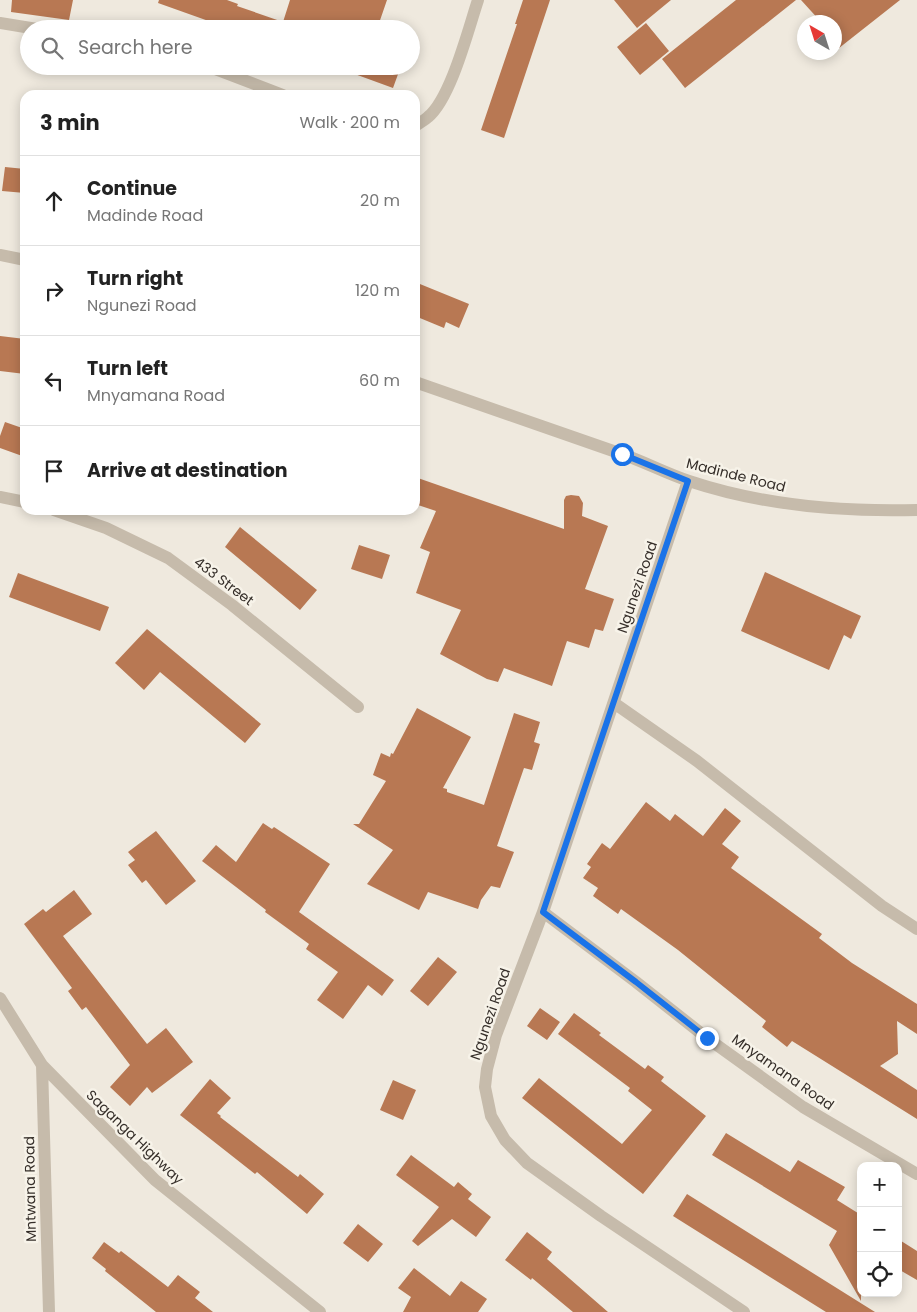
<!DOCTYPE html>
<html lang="en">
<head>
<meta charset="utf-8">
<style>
	:root { --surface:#fff; --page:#f6f6f6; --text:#222; --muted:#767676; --line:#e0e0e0 }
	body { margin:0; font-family:Poppins,sans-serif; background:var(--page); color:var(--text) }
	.controls { position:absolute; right:15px; bottom:15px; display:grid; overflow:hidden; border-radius:10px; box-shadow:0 2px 12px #0003 }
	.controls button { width:45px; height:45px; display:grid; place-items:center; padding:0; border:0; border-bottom:1px solid var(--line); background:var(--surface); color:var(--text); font:25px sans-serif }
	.compass { position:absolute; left:797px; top:15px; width:45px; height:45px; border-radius:50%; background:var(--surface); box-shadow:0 2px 12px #0003; rotate:321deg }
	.stop { position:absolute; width:15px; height:15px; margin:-11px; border:4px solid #1a73e8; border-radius:50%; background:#fff }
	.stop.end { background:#1a73e8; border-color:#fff; box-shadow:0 1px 5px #0008 }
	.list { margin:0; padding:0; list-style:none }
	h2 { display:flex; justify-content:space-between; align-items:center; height:65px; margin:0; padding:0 20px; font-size:21px }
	h2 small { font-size:16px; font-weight:400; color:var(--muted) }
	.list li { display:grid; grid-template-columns:32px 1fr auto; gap:15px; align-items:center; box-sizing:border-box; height:90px; padding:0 20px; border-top:1px solid var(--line) }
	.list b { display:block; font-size:19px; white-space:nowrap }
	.list p { margin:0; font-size:16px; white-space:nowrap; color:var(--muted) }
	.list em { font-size:16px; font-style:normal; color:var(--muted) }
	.icon { flex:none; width:28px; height:28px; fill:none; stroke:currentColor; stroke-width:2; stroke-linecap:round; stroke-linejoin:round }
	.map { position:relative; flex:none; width:917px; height:1312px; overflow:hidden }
	.search { position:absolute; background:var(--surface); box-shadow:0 2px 12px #0003; left:20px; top:20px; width:400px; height:55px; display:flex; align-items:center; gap:12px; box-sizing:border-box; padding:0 18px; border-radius:28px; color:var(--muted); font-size:19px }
	.panel { position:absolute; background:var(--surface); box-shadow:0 2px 12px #0003; left:20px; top:90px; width:400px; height:425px; border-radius:15px }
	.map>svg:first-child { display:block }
	.building { fill:#b87853 }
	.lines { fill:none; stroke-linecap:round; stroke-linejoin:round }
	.minor { stroke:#c6bbab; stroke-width:12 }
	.route { stroke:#1a73e8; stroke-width:6 }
	.labels { text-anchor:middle; stroke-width:5; stroke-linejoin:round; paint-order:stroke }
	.street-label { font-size:14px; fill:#352e29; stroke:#f7f3e9 }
</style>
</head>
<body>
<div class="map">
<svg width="917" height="1312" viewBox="0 0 917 1312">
	<rect width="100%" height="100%" fill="#efe9de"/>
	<path class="building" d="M 12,0 L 73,0 L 69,20 L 11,12 Z
		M 159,0 L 227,0 L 238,4 L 237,6 L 283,22 L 290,0 L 387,0 L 377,29 L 231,29 L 158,3 Z
		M 523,0 L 550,0 L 504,138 L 481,130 L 517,24 L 515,24 Z
		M 614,0 L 671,0 L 637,28 Z
		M 736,0 L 796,0 L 685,88 L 662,59 Z
		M 801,0 L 900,0 L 834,52 L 834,22 L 821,22 Z
		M 646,23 L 669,51 L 640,75 L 617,47 Z
		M 342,66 L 401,66 L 393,88 L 341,69 Z
		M 5,167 L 25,169 L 25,193 L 2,191 Z
		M 415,282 L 469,304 L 459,328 L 446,322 L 444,328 L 415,316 Z
		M 0,336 L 25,339 L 25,374 L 0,371 Z
		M 5,422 L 25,429 L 25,457 L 0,448 L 0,436 Z
		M 415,477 L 564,529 L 564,500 L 566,496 L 571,495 L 579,496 L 583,503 L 582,516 L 608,526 L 585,589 L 614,599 L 603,631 L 595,629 L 589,648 L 567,641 L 552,686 L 504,668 L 498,682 L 487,679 L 440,654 L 461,610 L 416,593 L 430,552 L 420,548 L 436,511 L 415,504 Z
		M 240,527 L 317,590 L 300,610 L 225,547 Z
		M 359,545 L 390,555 L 382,579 L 351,569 Z
		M 765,572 L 861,616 L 851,639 L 844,635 L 829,670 L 741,631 Z
		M 18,573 L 109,607 L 100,631 L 9,597 Z
		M 147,629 L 261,724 L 245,743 L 160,672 L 144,690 L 115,663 Z
		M 417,708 L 471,737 L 443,788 L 447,789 L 447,792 L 484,805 L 514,713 L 540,722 L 534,742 L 540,744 L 532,770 L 524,768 L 497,846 L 514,852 L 500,888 L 491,886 L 481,900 L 478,909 L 428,892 L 419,910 L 367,884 L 393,850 L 353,824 L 359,824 L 386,781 L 373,775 L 381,753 L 390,757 L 391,753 L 393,754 Z
		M 646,802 L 670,821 L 675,814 L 703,836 L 725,808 L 741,821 L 722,844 L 739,857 L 731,868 L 822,934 L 819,938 L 852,963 L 917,1004 L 917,1034 L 897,1021 L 898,1054 L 880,1066 L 917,1090 L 917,1119 L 792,1041 L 787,1047 L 762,1027 L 766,1021 L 678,950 L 621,909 L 618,914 L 593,896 L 598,888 L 583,878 L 591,867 L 587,864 L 602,843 L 610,849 Z
		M 263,823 L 272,829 L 274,827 L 330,864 L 299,912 L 394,980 L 382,996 L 368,985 L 343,1019 L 317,1000 L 338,972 L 306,949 L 309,944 L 265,912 L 266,910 L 202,861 L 216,845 L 236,862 Z
		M 156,831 L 196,881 L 166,905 L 146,880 L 142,883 L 128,865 L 135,860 L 128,852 Z
		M 74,890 L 92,914 L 63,936 L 147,1044 L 166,1028 L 193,1062 L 152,1093 L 147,1087 L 130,1106 L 110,1087 L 130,1065 L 86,1007 L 82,1010 L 68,991 L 72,988 L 24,924 L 43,909 L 46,912 Z
		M 438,957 L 457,972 L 428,1006 L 410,991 Z
		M 540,1008 L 560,1022 L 547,1040 L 527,1026 Z
		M 574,1013 L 601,1033 L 599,1035 L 645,1069 L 648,1065 L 664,1077 L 661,1081 L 706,1116 L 643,1194 L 522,1098 L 539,1078 L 622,1144 L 652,1110 L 628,1091 L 630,1088 L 558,1034 Z
		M 210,1079 L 231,1098 L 217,1113 L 221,1116 L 220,1117 L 298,1177 L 300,1174 L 324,1194 L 307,1214 L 257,1172 L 255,1174 L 180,1115 Z
		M 393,1080 L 416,1090 L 403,1120 L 380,1110 Z
		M 726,1133 L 790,1172 L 798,1160 L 845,1187 L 837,1200 L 861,1215 L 861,1301 L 829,1245 L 837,1231 L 712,1155 Z
		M 411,1155 L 454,1187 L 458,1182 L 472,1194 L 468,1199 L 491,1217 L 476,1237 L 452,1219 L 418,1246 L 412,1241 L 439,1207 L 396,1175 Z
		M 687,1194 L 760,1240 L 875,1312 L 826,1312 L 802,1297 L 673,1216 Z
		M 358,1224 L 383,1244 L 368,1262 L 343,1243 Z
		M 527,1232 L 552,1252 L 547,1259 L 608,1312 L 573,1312 L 532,1278 L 531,1280 L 505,1260 Z
		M 898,1239 L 917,1251 L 917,1280 L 898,1269 Z
		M 104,1242 L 119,1253 L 121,1251 L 168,1287 L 178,1275 L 200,1292 L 195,1298 L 213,1312 L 156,1312 L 105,1271 L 106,1269 L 92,1258 Z
		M 414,1268 L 450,1296 L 461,1281 L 487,1299 L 478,1312 L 403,1312 L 411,1297 L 398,1288 Z"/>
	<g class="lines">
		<path class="minor" d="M 0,23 L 37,29
			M 207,66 L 283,95
			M 415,126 C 419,123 424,121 428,117 C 451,98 468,30 478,0
			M 0,255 L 25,260
			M 415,382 C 483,406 551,430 619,453 C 643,461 665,473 689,481 C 761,505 842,512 917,510
			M 688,481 L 543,912 L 496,1035 L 487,1069 L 485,1087 L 491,1116 L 505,1140 L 527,1163 L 601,1216 L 744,1312
			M 0,497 L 25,502
			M 54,510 L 106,528 L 168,558 L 232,605 L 358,707
			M 614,703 L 697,761 L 882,906 L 917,929
			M 543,912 L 636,982 L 707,1038 L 803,1107 L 917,1174
			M 0,998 L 42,1065 L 155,1180 L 320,1312
			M 42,1065 L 49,1312"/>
	</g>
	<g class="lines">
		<path class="route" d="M 622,454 L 688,481 L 543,912 L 636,982 L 707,1038"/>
	</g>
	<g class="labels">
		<g class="street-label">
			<text transform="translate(736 475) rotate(14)" y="5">Madinde Road</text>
			<text transform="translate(224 581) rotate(37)" y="5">433 Street</text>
			<text transform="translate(637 587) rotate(-71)" y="5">Ngunezi Road</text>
			<text transform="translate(490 1014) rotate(-71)" y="5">Ngunezi Road</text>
			<text transform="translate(783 1072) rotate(35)" y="5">Mnyamana Road</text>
			<text transform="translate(135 1137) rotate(44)" y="5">Saganga Highway</text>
			<text transform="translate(30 1189) rotate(-91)" y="5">Mntwana Road</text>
		</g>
	</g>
</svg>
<div class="controls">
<button>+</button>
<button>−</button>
<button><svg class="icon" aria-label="locate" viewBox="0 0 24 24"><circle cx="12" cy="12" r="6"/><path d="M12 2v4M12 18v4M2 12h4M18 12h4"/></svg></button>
</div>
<svg class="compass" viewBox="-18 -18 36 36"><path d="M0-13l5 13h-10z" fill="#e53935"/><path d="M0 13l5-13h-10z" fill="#767676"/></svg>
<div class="stop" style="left:622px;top:454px"></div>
<div class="stop end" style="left:707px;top:1038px"></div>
<div class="search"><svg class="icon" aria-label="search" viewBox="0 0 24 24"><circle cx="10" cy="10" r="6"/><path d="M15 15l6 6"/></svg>Search here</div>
<section class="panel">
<h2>3 min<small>Walk · 200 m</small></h2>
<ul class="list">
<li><svg class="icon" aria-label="ahead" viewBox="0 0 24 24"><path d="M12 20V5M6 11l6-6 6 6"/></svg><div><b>Continue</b><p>Madinde Road</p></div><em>20 m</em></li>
<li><svg class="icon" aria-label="right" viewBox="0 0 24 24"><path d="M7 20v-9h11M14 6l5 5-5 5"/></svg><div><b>Turn right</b><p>Ngunezi Road</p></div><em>120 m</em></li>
<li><svg class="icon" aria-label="left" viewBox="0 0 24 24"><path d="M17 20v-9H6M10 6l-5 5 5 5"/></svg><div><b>Turn left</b><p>Mnyamana Road</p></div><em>60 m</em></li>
<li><svg class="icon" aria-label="arrive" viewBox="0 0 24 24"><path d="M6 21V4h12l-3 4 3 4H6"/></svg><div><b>Arrive at destination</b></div></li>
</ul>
</section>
</div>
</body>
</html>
